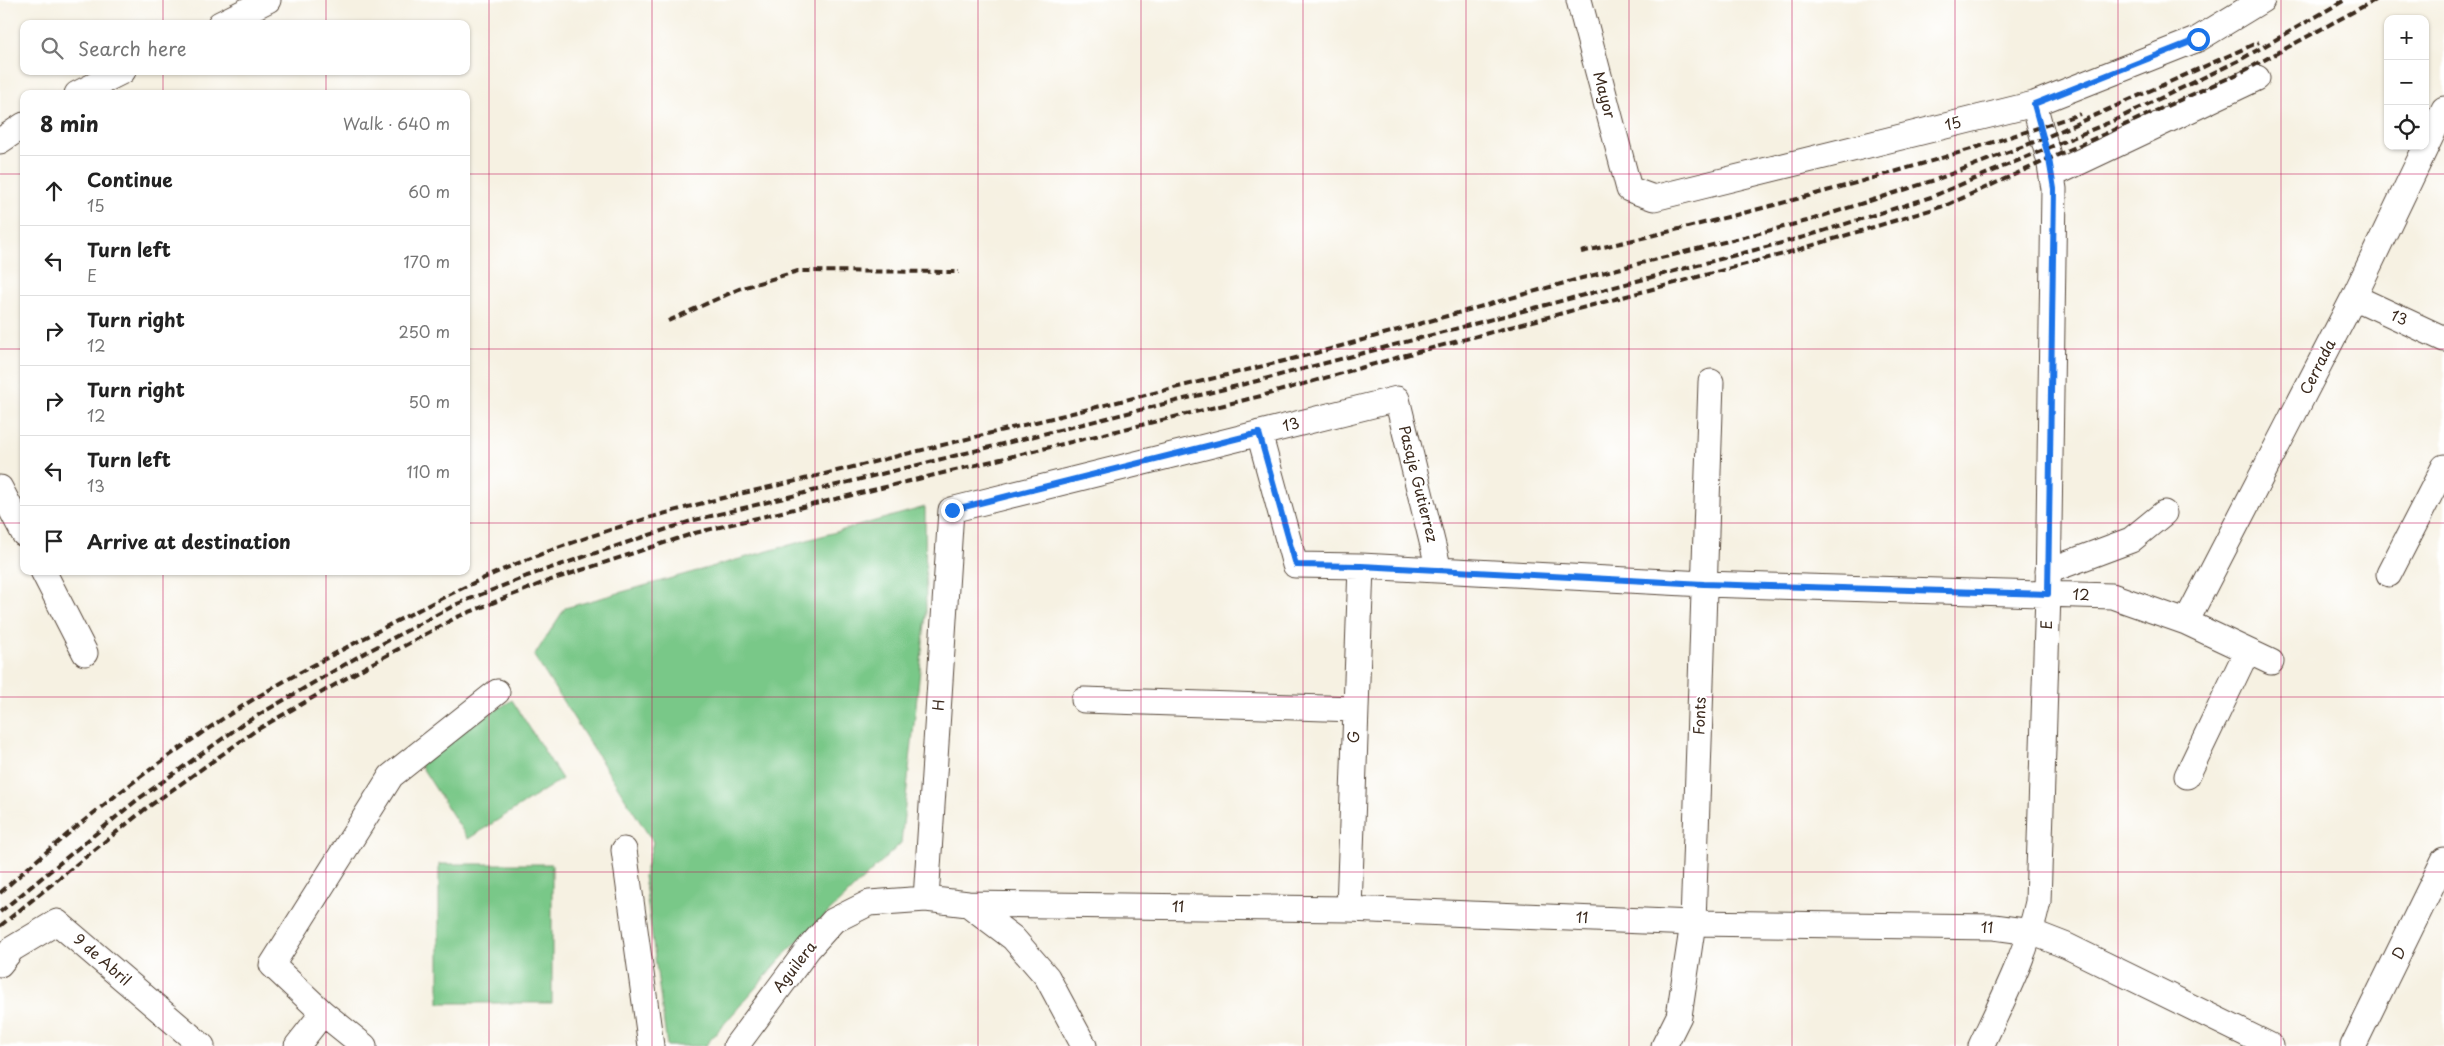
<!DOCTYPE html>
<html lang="en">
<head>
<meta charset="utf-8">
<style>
	:root { --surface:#fff; --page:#f6f6f6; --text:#222; --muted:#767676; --line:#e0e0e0 }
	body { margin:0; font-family:"Playpen Sans",sans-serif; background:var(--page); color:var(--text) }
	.controls { position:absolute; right:15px; top:15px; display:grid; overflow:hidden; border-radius:10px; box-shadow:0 1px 4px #0004 }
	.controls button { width:45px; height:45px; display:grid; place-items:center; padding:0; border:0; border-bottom:1px solid var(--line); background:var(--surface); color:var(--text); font:25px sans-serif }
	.stop { position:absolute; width:15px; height:15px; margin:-11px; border:4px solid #1a73e8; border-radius:50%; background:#fff }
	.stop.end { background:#1a73e8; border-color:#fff; box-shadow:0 1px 5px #0008 }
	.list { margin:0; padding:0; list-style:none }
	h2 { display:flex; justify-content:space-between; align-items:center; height:65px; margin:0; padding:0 20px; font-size:21px }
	h2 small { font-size:16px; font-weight:400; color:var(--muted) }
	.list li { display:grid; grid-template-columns:32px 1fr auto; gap:15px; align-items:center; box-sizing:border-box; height:70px; padding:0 20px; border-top:1px solid var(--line) }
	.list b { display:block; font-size:19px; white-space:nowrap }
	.list p { margin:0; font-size:16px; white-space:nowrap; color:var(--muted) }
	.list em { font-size:16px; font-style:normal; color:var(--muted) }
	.icon { flex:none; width:28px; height:28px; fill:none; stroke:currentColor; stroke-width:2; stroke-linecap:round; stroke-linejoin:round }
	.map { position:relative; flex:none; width:2444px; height:1046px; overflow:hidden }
	.search { position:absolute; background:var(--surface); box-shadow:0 1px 4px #0004; left:20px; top:20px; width:450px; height:55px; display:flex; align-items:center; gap:12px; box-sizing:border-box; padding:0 18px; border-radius:10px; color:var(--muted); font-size:19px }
	.panel { position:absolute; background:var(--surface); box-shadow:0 1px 4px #0004; left:20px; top:90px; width:450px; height:485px; border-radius:10px }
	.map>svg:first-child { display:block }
	.green { fill:#79c888; stroke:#5a7953 }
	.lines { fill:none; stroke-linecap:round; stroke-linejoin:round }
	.minor-casing { stroke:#57483b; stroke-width:27 }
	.minor { stroke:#fff; stroke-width:25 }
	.rail { stroke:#3b2a1e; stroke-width:4; stroke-dasharray:8 4; stroke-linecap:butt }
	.route { stroke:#1a73e8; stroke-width:6 }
	.grid { fill:none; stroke:#c2185b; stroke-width:1; stroke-opacity:0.55 }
	.labels { text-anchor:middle; stroke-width:4; stroke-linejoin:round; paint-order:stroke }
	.street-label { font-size:15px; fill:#3b2a1e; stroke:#fff }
</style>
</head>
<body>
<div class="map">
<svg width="2444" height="1046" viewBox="0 0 2444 1046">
	<rect width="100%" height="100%" fill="#fff"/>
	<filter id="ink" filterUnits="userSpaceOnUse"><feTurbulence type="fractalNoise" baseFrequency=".02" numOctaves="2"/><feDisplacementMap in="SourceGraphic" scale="10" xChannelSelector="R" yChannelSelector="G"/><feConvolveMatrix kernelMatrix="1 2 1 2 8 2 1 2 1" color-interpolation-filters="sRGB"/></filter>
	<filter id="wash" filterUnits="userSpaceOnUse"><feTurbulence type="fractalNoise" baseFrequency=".0096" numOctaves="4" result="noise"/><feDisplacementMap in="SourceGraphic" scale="20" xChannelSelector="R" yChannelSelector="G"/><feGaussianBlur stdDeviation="1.12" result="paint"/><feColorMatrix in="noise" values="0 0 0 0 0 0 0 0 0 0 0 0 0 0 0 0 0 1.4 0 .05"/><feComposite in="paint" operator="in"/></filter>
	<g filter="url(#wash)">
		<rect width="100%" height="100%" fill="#f6f1e2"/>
		<path class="green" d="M 925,507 L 926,615 L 901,843 L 786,953 L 705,1046 L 667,1046 L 644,876 L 653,842 L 534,656 L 565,608 Z
			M 512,700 L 562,779 L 468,839 L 417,760 Z
			M 439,864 L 552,864 L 552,1003 L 439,1003 Z"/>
	</g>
	<g filter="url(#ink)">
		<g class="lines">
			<g class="minor-casing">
				<path id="minor" d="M 1579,0 L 1629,189 L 1654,198 L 2034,104 L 2198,39 L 2262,0
					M 220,24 L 268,0
					M 77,94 L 123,71
					M 0,141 L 24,125
					M 2052,175 L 2257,78
					M 2354,297 L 2444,339
					M 1259,433 L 1295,565 L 1361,566 L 1704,584 L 2112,596 L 2186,622 L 2271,662
					M 0,488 L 24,534
					M 43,571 L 85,653
					M 2048,571 L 2131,540 L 2164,513
					M 2389,574 L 2444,467
					M 2186,622 L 2354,297 L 2444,109
					M 1084,700 L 1355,709
					M 2187,776 L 2247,651
					M 624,850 L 651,1046
					M 926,899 L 951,510 L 1397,399 L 1439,570
					M 968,904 L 1013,938 L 1047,977 L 1084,1046
					M 1349,909 L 1361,566
					M 0,964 L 12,949 L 57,922 L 202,1046
					M 297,1046 L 323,1013
					M 364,1046 L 323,1013 L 272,965 L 391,776 L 497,692
					M 736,1046 L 808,949 L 833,921 L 869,903 L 926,899 L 968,904 L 1349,909 L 1693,923 L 1994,927 L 2031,932 L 2067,946 L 2271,1046
					M 1664,1046 L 1679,1016 L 1693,923 L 1711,382
					M 1981,1046 C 2003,999 2027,953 2038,902 L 2048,594 L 2054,189 L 2049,159 L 2034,104
					M 2353,1046 L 2444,860"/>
			</g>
			<use href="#minor" class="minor"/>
			<path class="rail" d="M 1581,252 C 1750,214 1916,169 2080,114
				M 668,321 L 739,289 L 798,271 L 959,272
				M 0,893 C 71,828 147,769 227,716 C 279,682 336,653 391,624 C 434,602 477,580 521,562 C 606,528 695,503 784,484 L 1316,353 L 1582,278 L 1807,221 L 1935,180 L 2042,139 L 2259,42
				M 0,912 L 137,800 L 243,724 L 361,655 L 455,605 L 527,576 L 691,521 L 1257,381 L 1804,237 L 1931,197 L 2115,120 L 2240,60 L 2345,0
				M 0,926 L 144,810 L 255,731 L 371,664 L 457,617 L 545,582 L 695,533 L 1261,396 L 1406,355 L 1787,253 L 1947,205 L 2242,72 L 2375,0"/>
		</g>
	</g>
	<g class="lines" filter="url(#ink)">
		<path class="route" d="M 952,510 L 1259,433 L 1296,565 L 1361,566 L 1704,584 L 2048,594 L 2054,189 L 2049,159 L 2034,104 L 2198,39"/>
	</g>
	<path class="grid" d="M 163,0 L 163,24M 326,0 L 326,24M 489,0 L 489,1046M 652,0 L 652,1046M 815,0 L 815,1046M 978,0 L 978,1046M 1141,0 L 1141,1046M 1303,0 L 1303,1046M 1466,0 L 1466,1046M 1629,0 L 1629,1046M 1792,0 L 1792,1046M 1955,0 L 1955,1046M 2118,0 L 2118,1046M 2281,0 L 2281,1046M 163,71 L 163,94M 326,71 L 326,94M 0,174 L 24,174M 466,174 L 2444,174M 0,349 L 24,349M 466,349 L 2444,349M 0,523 L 24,523M 466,523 L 2444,523M 163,571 L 163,1046M 326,571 L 326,1046M 0,697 L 2444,697M 0,872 L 2444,872"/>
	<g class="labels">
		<g class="street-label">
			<text transform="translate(1604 95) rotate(75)" y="5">Mayor</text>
			<text transform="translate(1953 124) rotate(-14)" y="5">15</text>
			<text transform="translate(2399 318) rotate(25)" y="5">13</text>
			<text transform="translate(2318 367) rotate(-63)" y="5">Cerrada</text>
			<text transform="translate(1291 425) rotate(-14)" y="5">13</text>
			<text transform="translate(1418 484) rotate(76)" y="5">Pasaje Gutierrez</text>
			<text transform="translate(2081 595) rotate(2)" y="5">12</text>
			<text transform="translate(2047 625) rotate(-88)" y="5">E</text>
			<text transform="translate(939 705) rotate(-86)" y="5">H</text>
			<text transform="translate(1700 716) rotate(-88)" y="5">Fonts</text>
			<text transform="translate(1354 737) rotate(-88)" y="5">G</text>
			<text transform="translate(1178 907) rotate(1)" y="5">11</text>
			<text transform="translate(1582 918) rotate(2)" y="5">11</text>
			<text transform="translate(1987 928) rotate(2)" y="5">11</text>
			<text transform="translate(2399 953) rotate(-64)" y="5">D</text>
			<text transform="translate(102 960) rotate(41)" y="5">9 de Abril</text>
			<text transform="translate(795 967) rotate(-52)" y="5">Aguilera</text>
		</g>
	</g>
</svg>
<div class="controls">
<button>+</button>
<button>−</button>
<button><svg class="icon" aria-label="locate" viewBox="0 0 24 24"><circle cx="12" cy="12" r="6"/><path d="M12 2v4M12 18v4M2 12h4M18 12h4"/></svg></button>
</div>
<div class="stop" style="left:2198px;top:39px"></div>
<div class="stop end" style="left:952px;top:510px"></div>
<div class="search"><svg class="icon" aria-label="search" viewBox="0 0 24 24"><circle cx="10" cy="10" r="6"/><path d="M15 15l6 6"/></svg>Search here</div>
<section class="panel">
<h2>8 min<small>Walk · 640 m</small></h2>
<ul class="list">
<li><svg class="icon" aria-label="ahead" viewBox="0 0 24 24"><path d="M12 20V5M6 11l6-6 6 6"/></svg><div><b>Continue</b><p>15</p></div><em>60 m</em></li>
<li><svg class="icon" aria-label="left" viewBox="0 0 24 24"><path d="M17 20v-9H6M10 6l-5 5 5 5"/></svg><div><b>Turn left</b><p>E</p></div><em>170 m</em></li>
<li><svg class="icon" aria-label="right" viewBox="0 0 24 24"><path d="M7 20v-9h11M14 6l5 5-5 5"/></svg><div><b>Turn right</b><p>12</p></div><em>250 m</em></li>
<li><svg class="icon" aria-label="right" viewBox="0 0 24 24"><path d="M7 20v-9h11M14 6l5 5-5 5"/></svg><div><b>Turn right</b><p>12</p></div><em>50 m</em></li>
<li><svg class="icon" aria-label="left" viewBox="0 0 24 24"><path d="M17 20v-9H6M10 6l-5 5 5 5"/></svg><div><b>Turn left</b><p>13</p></div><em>110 m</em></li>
<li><svg class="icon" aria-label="arrive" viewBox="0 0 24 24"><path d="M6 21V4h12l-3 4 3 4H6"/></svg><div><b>Arrive at destination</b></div></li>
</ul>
</section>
</div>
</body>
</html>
